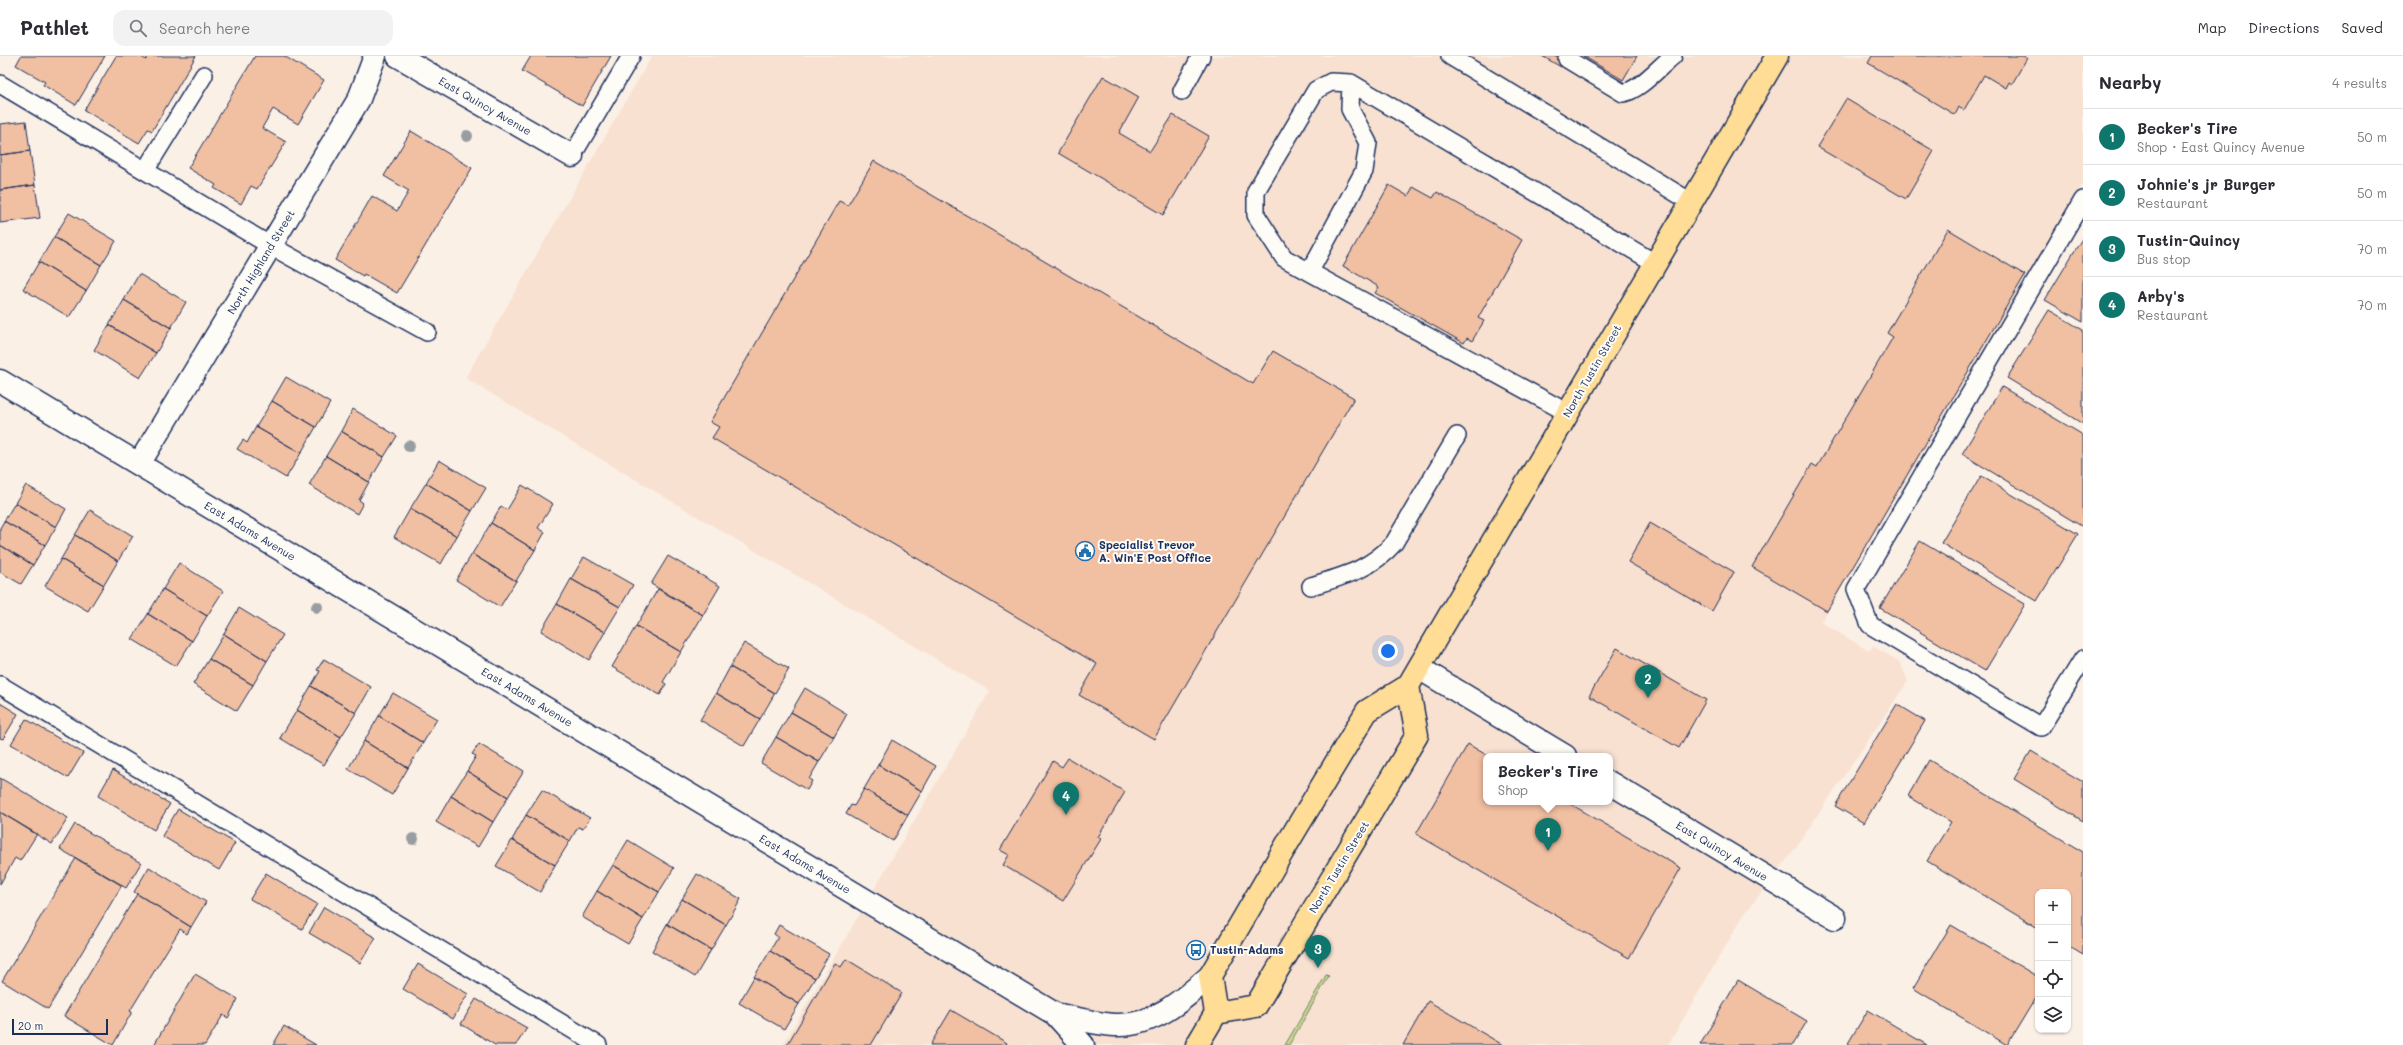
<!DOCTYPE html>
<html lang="en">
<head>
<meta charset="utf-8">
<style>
	:root { --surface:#fff; --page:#f2f2f3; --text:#2b2b33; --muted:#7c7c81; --line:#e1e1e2; --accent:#0f766e }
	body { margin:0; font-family:Mali,sans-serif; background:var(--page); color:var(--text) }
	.controls { position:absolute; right:12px; bottom:12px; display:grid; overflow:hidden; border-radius:8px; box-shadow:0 1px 3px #0004 }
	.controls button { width:36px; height:36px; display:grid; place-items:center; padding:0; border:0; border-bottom:1px solid var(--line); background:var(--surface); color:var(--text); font:20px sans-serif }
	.scale { position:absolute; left:12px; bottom:10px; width:96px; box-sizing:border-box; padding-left:4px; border:2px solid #1b2f5e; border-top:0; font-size:11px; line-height:14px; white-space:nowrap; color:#1b2f5e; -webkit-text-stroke:3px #fdfcf7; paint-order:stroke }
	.you { position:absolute; left:1388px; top:595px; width:14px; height:14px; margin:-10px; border:3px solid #fff; border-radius:50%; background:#1a73e8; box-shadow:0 0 0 6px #1a73e833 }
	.badge { display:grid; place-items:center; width:26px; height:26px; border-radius:50%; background:var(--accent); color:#fff; font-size:13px; font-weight:700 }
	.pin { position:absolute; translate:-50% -33px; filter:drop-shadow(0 1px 2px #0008) }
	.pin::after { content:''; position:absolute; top:21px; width:14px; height:12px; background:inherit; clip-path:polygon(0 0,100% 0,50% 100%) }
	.popup { position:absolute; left:1483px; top:697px; width:130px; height:52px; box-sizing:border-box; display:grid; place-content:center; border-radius:8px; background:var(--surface); filter:drop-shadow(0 1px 3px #0005); font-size:13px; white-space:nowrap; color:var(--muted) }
	.popup b { font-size:15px; color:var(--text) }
	.popup::after { content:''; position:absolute; left:50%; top:100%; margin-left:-8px; border:8px solid transparent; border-top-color:var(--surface) }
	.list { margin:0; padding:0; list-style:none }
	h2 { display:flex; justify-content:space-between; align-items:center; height:52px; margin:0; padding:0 16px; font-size:17px }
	h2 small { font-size:13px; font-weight:400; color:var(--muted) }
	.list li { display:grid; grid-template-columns:26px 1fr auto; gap:12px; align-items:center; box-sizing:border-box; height:56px; padding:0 16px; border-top:1px solid var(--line) }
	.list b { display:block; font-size:15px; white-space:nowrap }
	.list p { margin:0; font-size:13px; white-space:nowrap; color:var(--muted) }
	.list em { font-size:13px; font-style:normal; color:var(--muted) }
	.icon { flex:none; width:22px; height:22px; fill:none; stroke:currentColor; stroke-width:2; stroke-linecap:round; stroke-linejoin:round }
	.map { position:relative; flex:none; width:2083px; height:989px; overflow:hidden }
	header { display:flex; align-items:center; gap:24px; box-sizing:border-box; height:56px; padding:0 20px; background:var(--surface); border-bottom:1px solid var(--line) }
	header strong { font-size:19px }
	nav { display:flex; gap:22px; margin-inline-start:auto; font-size:14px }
	.search { width:280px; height:36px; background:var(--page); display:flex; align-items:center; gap:10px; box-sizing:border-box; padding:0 14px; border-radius:12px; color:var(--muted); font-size:15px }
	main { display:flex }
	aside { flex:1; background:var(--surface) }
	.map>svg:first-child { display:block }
	.built { fill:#f8e1d1; fill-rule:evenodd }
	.green { fill:#c7d689; stroke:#718274 }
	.building { fill:#f1bfa1; stroke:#1b2f5e }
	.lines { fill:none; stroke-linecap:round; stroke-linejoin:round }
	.lane-casing { stroke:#1b2f5e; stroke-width:20 }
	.street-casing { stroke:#1b2f5e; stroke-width:25 }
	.primary-casing { stroke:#1b2f5e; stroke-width:25 }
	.lane { stroke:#fdfcf7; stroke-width:17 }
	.street { stroke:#fdfcf7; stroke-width:22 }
	.primary { stroke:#ffdd96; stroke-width:22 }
	.tree { fill:#979da1 }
	.labels { text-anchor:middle; stroke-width:4; stroke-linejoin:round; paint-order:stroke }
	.street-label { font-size:11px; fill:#1b2f5e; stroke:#fdfcf7 }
	.poi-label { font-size:11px; font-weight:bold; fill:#1b2f5e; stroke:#fdfcf7; text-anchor:start }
</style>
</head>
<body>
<header>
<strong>Pathlet</strong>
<div class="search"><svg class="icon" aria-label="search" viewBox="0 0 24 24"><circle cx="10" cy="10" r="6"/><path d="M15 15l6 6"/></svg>Search here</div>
<nav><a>Map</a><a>Directions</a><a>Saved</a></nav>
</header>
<main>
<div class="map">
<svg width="2083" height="989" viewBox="0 0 2083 989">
	<rect width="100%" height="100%" fill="#fbf0e6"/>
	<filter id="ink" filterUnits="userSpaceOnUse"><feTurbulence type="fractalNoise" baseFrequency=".025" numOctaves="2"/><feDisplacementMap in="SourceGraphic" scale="8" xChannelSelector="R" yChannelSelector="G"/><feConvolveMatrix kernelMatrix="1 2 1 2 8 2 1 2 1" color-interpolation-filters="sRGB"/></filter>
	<g filter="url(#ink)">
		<path class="built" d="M 652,0 L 2083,0 L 2083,128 L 1821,566 L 1869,595 L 1873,590 L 1900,606 L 1908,625 L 1794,794 L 1743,860 L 1668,989 L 783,989 L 990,635 L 465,322 ZM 1486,700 L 1610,700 L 1610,746 L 1486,746 Z"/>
		<path class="green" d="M 1326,919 L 1329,920 L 1289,989 L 1285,989 Z"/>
		<path class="building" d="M 21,0 L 105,0 L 76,49 L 43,29 L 45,26 L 16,9 Z
			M 116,0 L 140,0 L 146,4 L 148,0 L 196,0 L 152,75 L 148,73 L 139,87 L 84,54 Z
			M 255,0 L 284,0 L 324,24 L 298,68 L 273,53 L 262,72 L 286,86 L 257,133 L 251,130 L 241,148 L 214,132 L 216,129 L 188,112 Z
			M 531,0 L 611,0 L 582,50 L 522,15 Z
			M 1542,0 L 1568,0 L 1561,11 Z
			M 1583,0 L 1637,0 L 1623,24 Z
			M 1872,0 L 2023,0 L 2027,2 L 2012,28 L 2009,26 L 2006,32 L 1984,19 L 1964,54 L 1959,51 L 1955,59 L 1868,7 Z
			M 1103,20 L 1139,41 L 1119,77 L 1150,95 L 1173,59 L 1209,80 L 1163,159 L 1058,97 Z
			M 1846,43 L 1934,95 L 1906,143 L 1817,91 Z
			M 26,65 L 30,95 L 0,99 L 0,68 Z
			M 411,75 L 472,112 L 397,237 L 364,218 L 363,220 L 335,204 L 372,140 L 397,155 L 409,135 L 384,120 Z
			M 30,95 L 35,129 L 0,134 L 0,99 Z
			M 874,105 L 1253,328 L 1273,295 L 1354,342 L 1154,683 L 1079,639 L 1097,608 L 712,382 L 719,371 L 710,366 L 839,145 L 848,149 Z
			M 35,129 L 40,162 L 0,167 L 0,134 Z
			M 1389,129 L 1408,140 L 1413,131 L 1433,142 L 1437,136 L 1522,184 L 1478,262 L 1484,265 L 1472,285 L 1467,282 L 1464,287 L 1375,237 L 1379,231 L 1343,210 Z
			M 69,157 L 116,185 L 101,209 L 54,181 Z
			M 1948,173 L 2025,219 L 1827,555 L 1752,511 L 1812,408 L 1817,411 L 1893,281 L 1887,277 Z
			M 54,181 L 101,209 L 86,235 L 39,206 Z
			M 2083,181 L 2083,266 L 2045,244 Z
			M 39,206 L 86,235 L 69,261 L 23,233 Z
			M 139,218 L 186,246 L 171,272 L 124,244 Z
			M 124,244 L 171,272 L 156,297 L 109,269 Z
			M 2049,254 L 2083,274 L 2083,368 L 2007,322 Z
			M 109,269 L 156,297 L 140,322 L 94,294 Z
			M 286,321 L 330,347 L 316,371 L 272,345 Z
			M 2002,331 L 2083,379 L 2083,471 L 1962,398 Z
			M 272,345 L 316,371 L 301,397 L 256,371 Z
			M 353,353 L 397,380 L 384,401 L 341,375 Z
			M 256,371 L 301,397 L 286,422 L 237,393 L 243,384 L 247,387 Z
			M 341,375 L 384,401 L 369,426 L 326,400 Z
			M 326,400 L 369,426 L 359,444 L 363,447 L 357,458 L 309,429 Z
			M 439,404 L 486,432 L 472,455 L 426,427 Z
			M 1981,420 L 2078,478 L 2037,545 L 1941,487 Z
			M 426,427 L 472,455 L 457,480 L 410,453 Z
			M 26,429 L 66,453 L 56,471 L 15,447 Z
			M 522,429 L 553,448 L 538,472 L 545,476 L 535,494 L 491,467 L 501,450 L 507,454 Z
			M 15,447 L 56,471 L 45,489 L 4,465 Z
			M 410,453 L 457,480 L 441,508 L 394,481 Z
			M 90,454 L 133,480 L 118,505 L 75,479 Z
			M 4,465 L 45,489 L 33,509 L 0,489 L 0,472 Z
			M 491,467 L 535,494 L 516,525 L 472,498 Z
			M 1650,467 L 1734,516 L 1712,555 L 1628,506 Z
			M 75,479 L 118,505 L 104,529 L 61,503 Z
			M 1920,485 L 2025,548 L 1985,615 L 1880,552 Z
			M 0,489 L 33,509 L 21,528 L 0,516 Z
			M 472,498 L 516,525 L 500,551 L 456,524 Z
			M 668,500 L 720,530 L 703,559 L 651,528 Z
			M 584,501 L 633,529 L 620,551 L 571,523 Z
			M 61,503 L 104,529 L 88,555 L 45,530 Z
			M 179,507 L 223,535 L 207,560 L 163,533 Z
			M 571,523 L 620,551 L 605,576 L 557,548 Z
			M 163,533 L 207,560 L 192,585 L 148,558 Z
			M 658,533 L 703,559 L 681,596 L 636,570 Z
			M 557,548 L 605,576 L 589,604 L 541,575 Z
			M 239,552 L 283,579 L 267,605 L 224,578 Z
			M 148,558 L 192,585 L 176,610 L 132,583 Z
			M 636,570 L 681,596 L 663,626 L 666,628 L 660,639 L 612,611 Z
			M 224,578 L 267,605 L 253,629 L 209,603 Z
			M 744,587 L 789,613 L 775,637 L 730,611 Z
			M 1617,592 L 1706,644 L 1679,692 L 1589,640 Z
			M 209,603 L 253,629 L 237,655 L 193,628 Z
			M 324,603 L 371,631 L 356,657 L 311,630 L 320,615 L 317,614 Z
			M 730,611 L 775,637 L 760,663 L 716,637 Z
			M 311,630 L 356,657 L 341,681 L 297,654 Z
			M 805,632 L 847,658 L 834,681 L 791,656 Z
			M 393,637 L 437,663 L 423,687 L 379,660 Z
			M 716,637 L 760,663 L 744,690 L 700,664 Z
			M 0,647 L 18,658 L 3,683 L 0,682 Z
			M 1897,648 L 1925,665 L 1864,767 L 1835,750 Z
			M 297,654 L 341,681 L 324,709 L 280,682 Z
			M 791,656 L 834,681 L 819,706 L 776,681 Z
			M 379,660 L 423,687 L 408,712 L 364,685 Z
			M 26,663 L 83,697 L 68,722 L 11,688 Z
			M 776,681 L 819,706 L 809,723 L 812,725 L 807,734 L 761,707 Z
			M 892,684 L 936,710 L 922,735 L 878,709 Z
			M 364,685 L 408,712 L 392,739 L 348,713 Z
			M 479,688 L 524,715 L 508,741 L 467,715 L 476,700 L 472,698 Z
			M 1468,688 L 1488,700 L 1486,700 L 1486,746 L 1567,746 L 1681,812 L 1629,902 L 1416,778 Z
			M 2031,695 L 2083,726 L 2083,765 L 2014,723 Z
			M 1068,702 L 1125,736 L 1098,781 L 1101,783 L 1063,845 L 1003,809 L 1009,799 L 1000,794 L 1053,705 L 1062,711 Z
			M 1929,704 L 2083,796 L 2083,899 L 2068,890 L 2068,836 L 2038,836 L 2038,872 L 1927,805 L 1951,766 L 1908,740 Z
			M 878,709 L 922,735 L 908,759 L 864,733 Z
			M 113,714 L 170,748 L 154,774 L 98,740 Z
			M 467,715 L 508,741 L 493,766 L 451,740 Z
			M 0,722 L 68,762 L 52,788 L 0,756 Z
			M 864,733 L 908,759 L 893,785 L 846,758 L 851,749 L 854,750 Z
			M 542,734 L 590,762 L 583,773 L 578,771 L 570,785 L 526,759 Z
			M 451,740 L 493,766 L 478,791 L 436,766 Z
			M 178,753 L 235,787 L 219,814 L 162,780 Z
			M 0,756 L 37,778 L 20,805 L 15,802 L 0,828 Z
			M 526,759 L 570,785 L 555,809 L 512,784 Z
			M 75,768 L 141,807 L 126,832 L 60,793 Z
			M 512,784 L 555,809 L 540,836 L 496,810 Z
			M 628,784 L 674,812 L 659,836 L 613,809 Z
			M 76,802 L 122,829 L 48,953 L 2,925 Z
			M 613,809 L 659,836 L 643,863 L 597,835 Z
			M 149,811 L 206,846 L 191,871 L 134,836 Z
			M 266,817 L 317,848 L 302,873 L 250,843 Z
			M 697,818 L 741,843 L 726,869 L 682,843 Z
			M 597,835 L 643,863 L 628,888 L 582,861 Z
			M 137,838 L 191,871 L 187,878 L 180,873 L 130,955 L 132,956 L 113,989 L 64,960 Z
			M 682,843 L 726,869 L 711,894 L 667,868 Z
			M 324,851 L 376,882 L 360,907 L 309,877 Z
			M 667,868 L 711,894 L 695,921 L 652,895 Z
			M 779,869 L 829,898 L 815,922 L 770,895 L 778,881 L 774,878 Z
			M 1951,869 L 2038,921 L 2038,938 L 2007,989 L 1913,932 Z
			M 770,895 L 815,922 L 799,948 L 754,921 Z
			M 846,903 L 902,937 L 871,989 L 787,989 L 835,907 L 841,911 Z
			M 418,908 L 468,938 L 453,963 L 403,933 Z
			M 195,918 L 238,943 L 228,962 L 223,959 L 205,989 L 154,989 Z
			M 754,921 L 799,948 L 784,973 L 739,947 Z
			M 1738,924 L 1807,965 L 1793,989 L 1700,989 Z
			M 476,943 L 527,972 L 516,989 L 495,989 L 461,968 Z
			M 1428,945 L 1503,989 L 1403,989 Z
			M 951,954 L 1007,987 L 1006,989 L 930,989 Z
			M 1868,954 L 1927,989 L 1847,989 Z
			M 284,970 L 316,989 L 273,989 Z"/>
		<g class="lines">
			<g class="lane-casing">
				<path id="lane" d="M 1450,0 L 1691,146
					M 1567,3 L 1623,37 C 1639,35 1659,11 1673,0
					M 0,28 L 271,190 L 427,276
					M 1182,35 L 1201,0
					M 572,100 L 631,0
					M 146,113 L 204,19
					M 2083,144 L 1856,533 L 1870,569 L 2041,671 L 2083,603
					M 1310,215 L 1364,115 L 1368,87 L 1350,53 L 1351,27
					M 1568,357 L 1284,202 L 1256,159 L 1256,135 L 1316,34 L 1331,26 L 1351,27 L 1655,207
					M 1311,530 C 1344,520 1370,514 1394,487 L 1457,380
					M 0,629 L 598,989"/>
			</g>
			<g class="street-casing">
				<path id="street" d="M 398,0 L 572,100
					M 0,325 L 1055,958 L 1083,989
					M 139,408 L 359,43 L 375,0
					M 1419,612 L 1565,700
					M 1610,727 L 1835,862
					M 1055,958 C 1075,962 1095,968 1115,969 C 1153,971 1184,943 1210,920"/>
			</g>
			<g class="primary-casing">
				<path id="primary" d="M 1216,957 L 1256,950 L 1417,679 L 1408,630
					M 1197,989 L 1216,957 L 1210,920 L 1290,783 L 1367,655 L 1408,630 L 1777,0"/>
			</g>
			<use href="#lane" class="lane"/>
			<use href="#street" class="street"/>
			<use href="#primary" class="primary"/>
		</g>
		<g class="tree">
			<circle cx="467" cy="80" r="6"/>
			<circle cx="409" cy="390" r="6"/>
			<circle cx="317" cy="551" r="6"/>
			<circle cx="413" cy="783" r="6"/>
		</g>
	</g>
	<defs>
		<g id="civic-ring" transform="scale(1)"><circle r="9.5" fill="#fdfcf7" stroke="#1f6fb2" stroke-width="1.5"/><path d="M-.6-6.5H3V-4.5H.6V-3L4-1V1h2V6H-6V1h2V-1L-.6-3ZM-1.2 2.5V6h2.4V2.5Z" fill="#1f6fb2"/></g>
		<g id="bus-ring" transform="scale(1)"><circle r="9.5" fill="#fdfcf7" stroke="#1f6fb2" stroke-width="1.5"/><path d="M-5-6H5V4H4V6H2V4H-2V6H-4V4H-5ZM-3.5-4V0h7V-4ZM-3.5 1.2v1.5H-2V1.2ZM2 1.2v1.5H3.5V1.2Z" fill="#1f6fb2"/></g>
	</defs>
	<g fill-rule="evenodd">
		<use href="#civic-ring" x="1085" y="495"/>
		<use href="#bus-ring" x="1196" y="894"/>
	</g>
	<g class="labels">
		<g class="street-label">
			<text transform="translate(485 50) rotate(30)" y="4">East Quincy Avenue</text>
			<text transform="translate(261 206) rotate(-59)" y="4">North Highland Street</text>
			<text transform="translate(1592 315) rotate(-60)" y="4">North Tustin Street</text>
			<text transform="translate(250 475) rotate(31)" y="4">East Adams Avenue</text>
			<text transform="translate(527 641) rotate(31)" y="4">East Adams Avenue</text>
			<text transform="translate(1722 795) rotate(31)" y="4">East Quincy Avenue</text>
			<text transform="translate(805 808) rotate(31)" y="4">East Adams Avenue</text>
			<text transform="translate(1339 811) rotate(-59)" y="4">North Tustin Street</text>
		</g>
		<g class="poi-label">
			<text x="1099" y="493">Specialist Trevor<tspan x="1099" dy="13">A. Win'E Post Office</tspan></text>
			<text x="1210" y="898">Tustin-Adams</text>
		</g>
	</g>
</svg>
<div class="controls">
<button>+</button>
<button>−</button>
<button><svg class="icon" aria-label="locate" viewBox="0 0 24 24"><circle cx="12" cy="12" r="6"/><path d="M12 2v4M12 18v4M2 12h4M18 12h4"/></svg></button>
<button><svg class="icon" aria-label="layers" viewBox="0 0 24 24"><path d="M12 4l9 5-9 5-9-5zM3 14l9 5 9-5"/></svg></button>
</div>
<div class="scale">20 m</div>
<div class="you"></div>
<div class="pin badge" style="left:1548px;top:795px">1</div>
<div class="popup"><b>Becker's Tire</b>Shop</div>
<div class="pin badge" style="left:1648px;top:642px">2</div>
<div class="pin badge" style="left:1318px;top:912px">3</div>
<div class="pin badge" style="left:1066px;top:759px">4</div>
</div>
<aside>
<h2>Nearby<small>4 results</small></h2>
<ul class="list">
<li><span class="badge">1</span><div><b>Becker's Tire</b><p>Shop · East Quincy Avenue</p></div><em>50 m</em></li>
<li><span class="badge">2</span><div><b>Johnie's jr Burger</b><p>Restaurant</p></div><em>50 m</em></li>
<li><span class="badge">3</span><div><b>Tustin-Quincy</b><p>Bus stop</p></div><em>70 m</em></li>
<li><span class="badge">4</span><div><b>Arby's</b><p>Restaurant</p></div><em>70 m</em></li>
</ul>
</aside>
</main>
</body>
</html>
